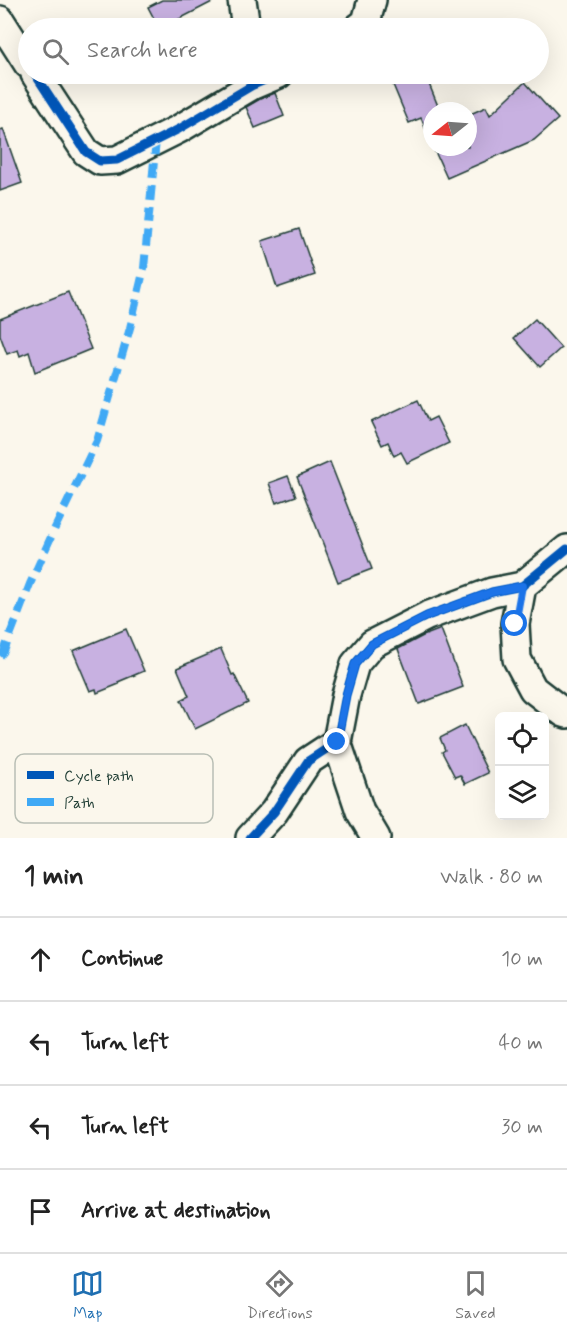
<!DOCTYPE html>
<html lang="en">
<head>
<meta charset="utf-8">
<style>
	:root { --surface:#fff; --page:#f6f6f6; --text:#222; --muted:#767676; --line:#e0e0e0; --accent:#1f6fb2 }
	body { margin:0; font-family:Mynerve,sans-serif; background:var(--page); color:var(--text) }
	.controls { position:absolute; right:18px; bottom:18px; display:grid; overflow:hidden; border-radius:9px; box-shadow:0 6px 24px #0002 }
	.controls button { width:54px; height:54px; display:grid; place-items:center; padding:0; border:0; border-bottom:2px solid var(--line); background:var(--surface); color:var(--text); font:30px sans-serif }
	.compass { position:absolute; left:423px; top:102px; width:54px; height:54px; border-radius:50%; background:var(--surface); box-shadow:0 6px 24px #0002; rotate:253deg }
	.stop { position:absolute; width:18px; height:18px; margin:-14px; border:4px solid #1a73e8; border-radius:50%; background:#fff }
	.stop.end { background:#1a73e8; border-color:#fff; box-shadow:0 2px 6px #0008 }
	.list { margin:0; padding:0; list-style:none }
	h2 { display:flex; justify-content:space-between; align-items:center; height:78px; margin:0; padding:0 24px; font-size:26px }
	h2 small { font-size:20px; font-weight:400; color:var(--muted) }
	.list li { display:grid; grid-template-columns:39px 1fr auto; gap:18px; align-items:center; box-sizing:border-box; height:84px; padding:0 24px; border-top:2px solid var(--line) }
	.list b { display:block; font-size:22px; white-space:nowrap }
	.list em { font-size:20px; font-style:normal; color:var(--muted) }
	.icon { flex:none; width:33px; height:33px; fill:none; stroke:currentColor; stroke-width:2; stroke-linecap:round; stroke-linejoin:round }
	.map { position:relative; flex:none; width:567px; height:838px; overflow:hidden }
	.search { position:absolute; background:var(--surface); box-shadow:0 6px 24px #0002; left:18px; right:18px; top:18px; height:66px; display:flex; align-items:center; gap:15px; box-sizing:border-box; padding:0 21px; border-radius:33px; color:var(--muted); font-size:22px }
	.sheet { height:414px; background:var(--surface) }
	nav { display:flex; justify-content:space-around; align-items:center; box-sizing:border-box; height:84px; border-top:2px solid var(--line); background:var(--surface); font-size:16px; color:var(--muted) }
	nav a { display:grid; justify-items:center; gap:3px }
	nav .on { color:var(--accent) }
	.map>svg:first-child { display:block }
	.building { fill:#c8b1e1; stroke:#1f3d34; stroke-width:1.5 }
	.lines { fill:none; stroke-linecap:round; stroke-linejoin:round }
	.street-casing { stroke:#1f3d34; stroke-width:32 }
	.street { stroke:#fbf7ec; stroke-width:27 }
	.quiet { stroke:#3fa9f5; stroke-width:8; stroke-dasharray:15 8; stroke-linecap:butt }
	.cycleway-casing { stroke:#fbf7ec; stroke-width:13 }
	.cycleway { stroke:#0057b8; stroke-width:9 }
	.route { stroke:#1a73e8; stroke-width:8 }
	.key { fill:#fbf7ec; stroke:#b9bfb5; stroke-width:1.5 }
	.key-label { font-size:16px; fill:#1f3d34 }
</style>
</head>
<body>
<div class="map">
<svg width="567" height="838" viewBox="0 0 567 838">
	<rect width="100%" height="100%" fill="#fbf7ec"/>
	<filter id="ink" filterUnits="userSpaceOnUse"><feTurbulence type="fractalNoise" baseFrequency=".0167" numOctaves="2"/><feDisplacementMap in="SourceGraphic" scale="12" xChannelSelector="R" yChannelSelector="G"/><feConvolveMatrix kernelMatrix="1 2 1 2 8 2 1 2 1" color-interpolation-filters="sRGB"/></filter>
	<g filter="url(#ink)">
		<path class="building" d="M 162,0 L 216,0 L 162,28 L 159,28 L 148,7 Z
			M 407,74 L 425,74 L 440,111 L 432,111 L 432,144 L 421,118 L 409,123 L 391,80 Z
			M 525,82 L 558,119 L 534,140 L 447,178 L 433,147 L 468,147 L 468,115 L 486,107 L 490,115 Z
			M 275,93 L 284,116 L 255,128 L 246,107 L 260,99 Z
			M 3,129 L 22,183 L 0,191 L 0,130 Z
			M 299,229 L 315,275 L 277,288 L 262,241 Z
			M 68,292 L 91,349 L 35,372 L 29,352 L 20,356 L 18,350 L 7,354 L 0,335 L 0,319 Z
			M 535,319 L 561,348 L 540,367 L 514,338 Z
			M 418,400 L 428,421 L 436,417 L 449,443 L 407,463 L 401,452 L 394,456 L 388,442 L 382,445 L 371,422 Z
			M 330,462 L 372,569 L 338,582 L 297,477 Z
			M 288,476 L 296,496 L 276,503 L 269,483 Z
			M 126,629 L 144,671 L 118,682 L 119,684 L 97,693 L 96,689 L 90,691 L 73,651 Z
			M 441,629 L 463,687 L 419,704 L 398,649 L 423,636 Z
			M 221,649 L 232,675 L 234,674 L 248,703 L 195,729 L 181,700 L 189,696 L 177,668 Z
			M 465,725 L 488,773 L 465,784 L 460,775 L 455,777 L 442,752 L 445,750 L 440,738 Z"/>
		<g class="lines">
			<g class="street-casing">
				<path id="street" d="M 242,0 L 246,28
					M 0,20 L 28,64
					M 358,28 L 366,22 L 372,0
					M 35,74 L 86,152 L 100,161 L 117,160 L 179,129 L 253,85 L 279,74
					M 522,586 L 515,624 L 517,659 L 533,689 L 564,713 L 567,714
					M 337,742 L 360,811 L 376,838
					M 250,838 L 274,812 L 308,761 L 337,742 L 346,695 L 355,664 L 372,644 L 427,616 L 492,592 L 522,586 L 567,549"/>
			</g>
			<use href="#street" class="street"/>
			<path class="quiet" d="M 0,656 L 4,651 L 30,584 L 55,528 L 97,441 L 130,328 L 144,268 L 156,140"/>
			<g class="cycleway-casing">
				<path id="cycleway" d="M 35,74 L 86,152 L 100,161 L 117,160 L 179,129 L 253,85 L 279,74
					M 250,838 L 274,812 L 308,761 L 337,742 L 346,695 L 355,664 L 372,644 L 427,616 L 492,592 L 522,586 L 567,549"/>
			</g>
			<use href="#cycleway" class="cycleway"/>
		</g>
	</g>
	<g class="lines" filter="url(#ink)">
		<path class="route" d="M 337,742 L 346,695 L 355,664 L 372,644 L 427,616 L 492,592 L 522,586 L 515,624"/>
	</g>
	<rect x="15" y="754" width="198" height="69" rx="9" class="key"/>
	<rect x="27" y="771" width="27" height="8" fill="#0057b8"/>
	<rect x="27" y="798" width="27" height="8" fill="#3fa9f5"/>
	<g class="key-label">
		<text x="64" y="781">Cycle path</text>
		<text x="64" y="808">Path</text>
	</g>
</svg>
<div class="controls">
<button><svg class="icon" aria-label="locate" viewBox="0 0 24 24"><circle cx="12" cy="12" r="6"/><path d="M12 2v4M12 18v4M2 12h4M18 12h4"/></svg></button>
<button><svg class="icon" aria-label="layers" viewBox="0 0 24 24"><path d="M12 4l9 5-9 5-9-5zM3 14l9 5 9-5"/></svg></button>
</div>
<svg class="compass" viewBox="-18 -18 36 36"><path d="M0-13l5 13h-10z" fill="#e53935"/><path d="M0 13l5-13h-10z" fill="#767676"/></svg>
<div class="stop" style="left:515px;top:624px"></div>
<div class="stop end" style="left:337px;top:742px"></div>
<div class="search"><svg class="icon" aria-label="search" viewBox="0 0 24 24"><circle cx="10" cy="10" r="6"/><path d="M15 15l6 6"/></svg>Search here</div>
</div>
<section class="sheet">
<h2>1 min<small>Walk · 80 m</small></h2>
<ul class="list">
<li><svg class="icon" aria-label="ahead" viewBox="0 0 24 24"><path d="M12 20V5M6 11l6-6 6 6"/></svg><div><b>Continue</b></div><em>10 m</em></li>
<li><svg class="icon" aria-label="left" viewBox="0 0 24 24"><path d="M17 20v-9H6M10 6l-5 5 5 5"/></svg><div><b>Turn left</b></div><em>40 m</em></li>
<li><svg class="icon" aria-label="left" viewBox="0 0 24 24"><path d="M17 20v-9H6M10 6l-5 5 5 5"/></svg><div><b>Turn left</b></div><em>30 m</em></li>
<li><svg class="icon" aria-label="arrive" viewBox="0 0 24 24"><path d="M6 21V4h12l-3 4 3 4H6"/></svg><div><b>Arrive at destination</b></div></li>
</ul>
</section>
<nav>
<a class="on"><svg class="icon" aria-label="map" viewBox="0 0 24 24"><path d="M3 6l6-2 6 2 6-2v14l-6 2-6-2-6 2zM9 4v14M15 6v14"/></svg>Map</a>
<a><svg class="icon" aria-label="directions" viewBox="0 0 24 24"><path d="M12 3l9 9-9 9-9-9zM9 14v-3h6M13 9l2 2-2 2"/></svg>Directions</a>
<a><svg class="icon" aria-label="saved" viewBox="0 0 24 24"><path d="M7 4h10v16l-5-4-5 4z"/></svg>Saved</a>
</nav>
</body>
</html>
